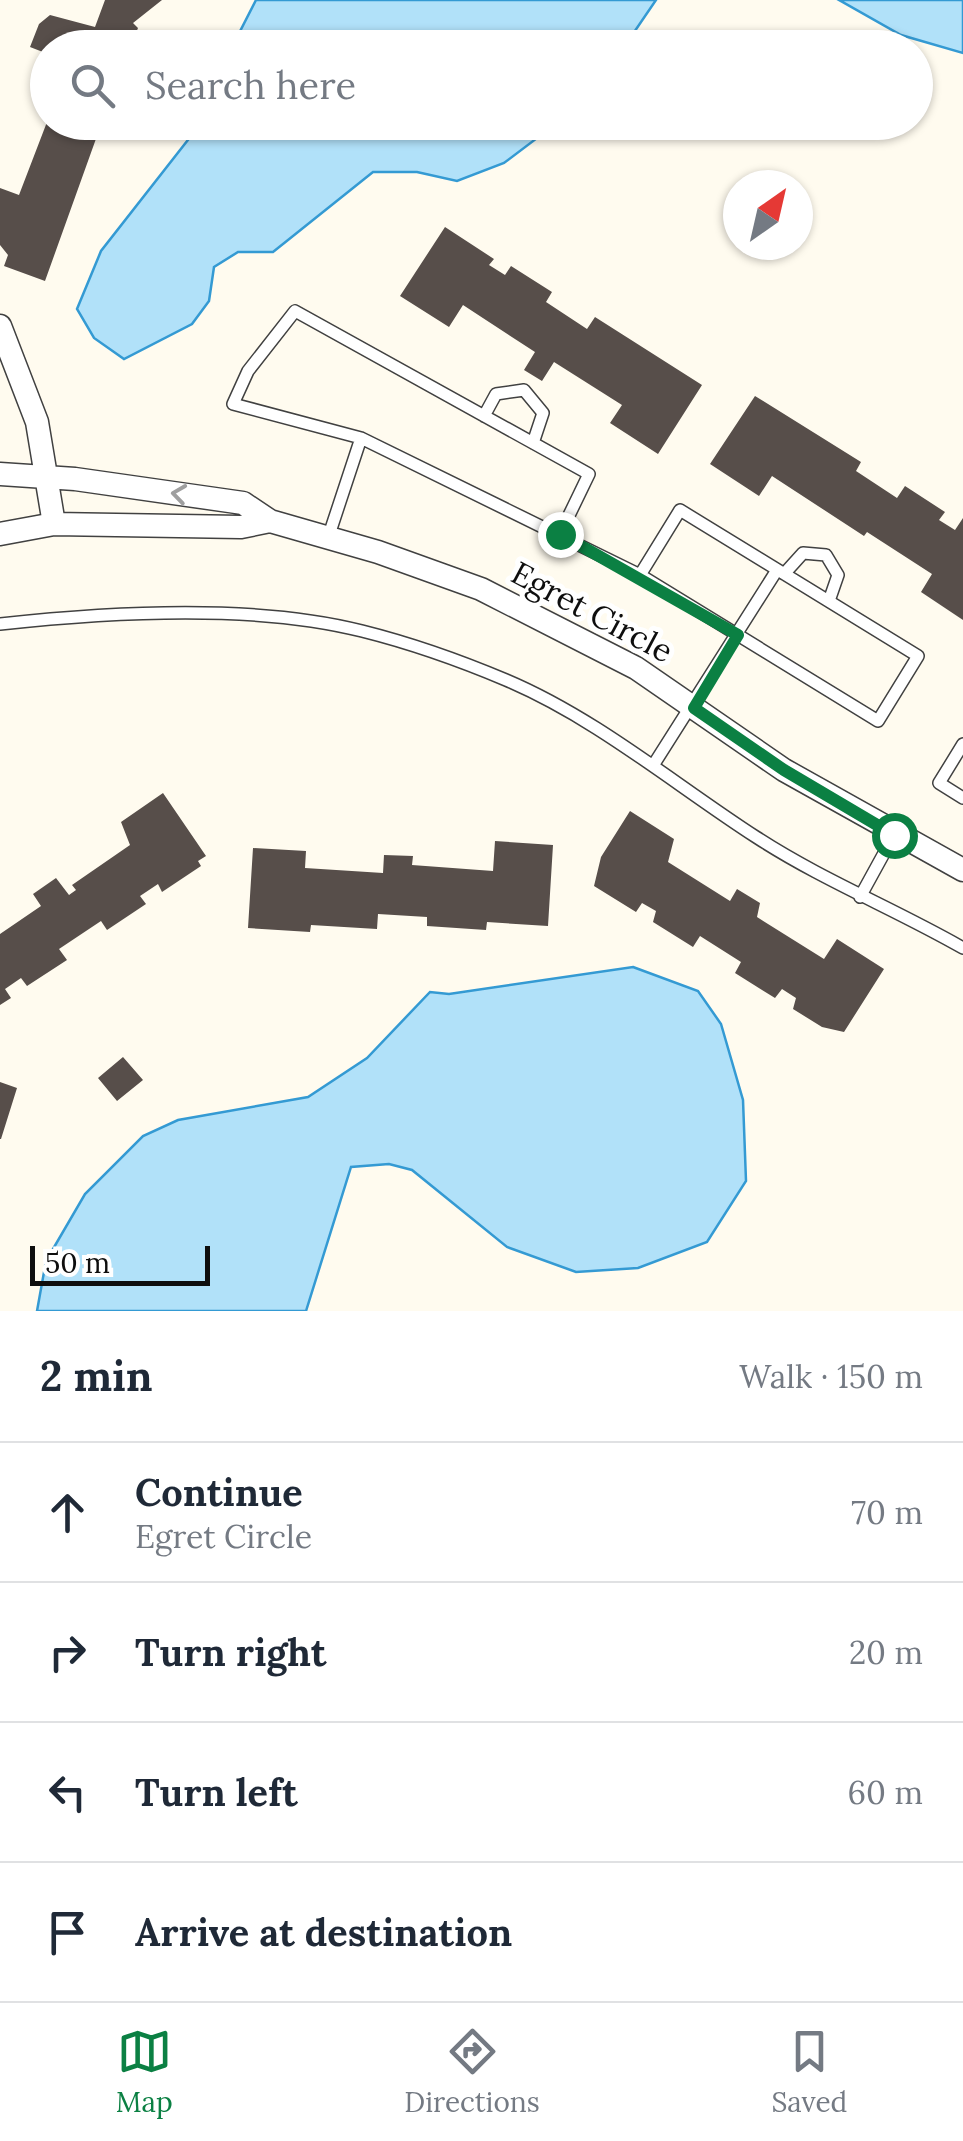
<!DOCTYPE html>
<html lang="en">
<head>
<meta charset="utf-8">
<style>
	:root { --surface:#fff; --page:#f2f2f3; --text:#1f2937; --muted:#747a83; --line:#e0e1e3; --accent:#0b8043 }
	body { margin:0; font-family:Lora,serif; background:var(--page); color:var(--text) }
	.compass { position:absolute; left:723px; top:170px; width:90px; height:90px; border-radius:50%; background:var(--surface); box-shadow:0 2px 8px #0004; rotate:34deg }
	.scale { position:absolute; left:30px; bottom:25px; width:180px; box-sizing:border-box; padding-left:10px; border:5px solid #0e0e0e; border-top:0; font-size:28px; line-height:35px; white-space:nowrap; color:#0e0e0e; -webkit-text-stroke:8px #fff; paint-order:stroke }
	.stop { position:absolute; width:30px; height:30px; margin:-22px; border:8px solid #0b8043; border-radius:50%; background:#fff }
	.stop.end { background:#0b8043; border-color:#fff; box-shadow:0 2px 10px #0008 }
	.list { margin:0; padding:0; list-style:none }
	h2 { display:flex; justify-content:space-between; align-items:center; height:130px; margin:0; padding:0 40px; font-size:42px }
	h2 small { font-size:32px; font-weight:400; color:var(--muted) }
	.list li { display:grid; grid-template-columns:65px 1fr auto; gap:30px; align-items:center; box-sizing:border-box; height:140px; padding:0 40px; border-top:2px solid var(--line) }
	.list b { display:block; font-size:38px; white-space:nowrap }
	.list p { margin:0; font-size:32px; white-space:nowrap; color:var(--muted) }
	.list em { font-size:32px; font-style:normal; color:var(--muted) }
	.icon { flex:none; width:55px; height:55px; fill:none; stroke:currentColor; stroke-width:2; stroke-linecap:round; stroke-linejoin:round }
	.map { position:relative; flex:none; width:963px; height:1311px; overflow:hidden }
	.search { position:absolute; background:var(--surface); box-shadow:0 2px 8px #0004; left:30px; right:30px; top:30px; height:110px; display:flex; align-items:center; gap:25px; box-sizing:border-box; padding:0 35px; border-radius:55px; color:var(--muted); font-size:38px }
	.sheet { height:690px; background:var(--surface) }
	nav { display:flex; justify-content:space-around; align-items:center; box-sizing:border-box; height:140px; border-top:2px solid var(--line); background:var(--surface); font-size:28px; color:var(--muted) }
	nav a { display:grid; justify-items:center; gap:5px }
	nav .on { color:var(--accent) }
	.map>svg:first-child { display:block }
	.water { fill:#b1e1f9; stroke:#349ad3; stroke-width:2.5 }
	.building { fill:#574e4a }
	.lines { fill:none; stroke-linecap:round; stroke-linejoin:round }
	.lane-casing { stroke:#414141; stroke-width:14 }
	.street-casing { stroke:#414141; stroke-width:25 }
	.lane { stroke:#fff; stroke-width:11 }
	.street { stroke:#fff; stroke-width:22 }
	.oneway { stroke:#9f9f9f }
	.route { stroke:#0b8043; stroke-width:12 }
	.labels { text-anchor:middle; stroke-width:10; stroke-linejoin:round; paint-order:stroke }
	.street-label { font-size:32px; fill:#0e0e0e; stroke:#fff }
</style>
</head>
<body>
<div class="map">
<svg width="963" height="1311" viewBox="0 0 963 1311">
	<rect width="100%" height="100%" fill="#fffbef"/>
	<path class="water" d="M 256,0 L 656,0 L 624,47 L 232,47 Z
		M 839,0 L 963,0 L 963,53 L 901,35 Z
		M 202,122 L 557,122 L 557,123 L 504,163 L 457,181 L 417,172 L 373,172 L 273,252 L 238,252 L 214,267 L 209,301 L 192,324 L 124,359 L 94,338 L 77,309 L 101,251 Z
		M 633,967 L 698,991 L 721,1024 L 743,1100 L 746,1181 L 707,1242 L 638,1268 L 576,1272 L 507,1247 L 412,1170 L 389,1164 L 351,1167 L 306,1311 L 37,1311 L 46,1261 L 85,1194 L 143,1136 L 178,1120 L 308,1097 L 367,1058 L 430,992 L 449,994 Z"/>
	<path class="building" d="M 105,0 L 162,0 L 133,23 L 138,28 L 130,48 L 48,48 L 48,54 L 30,47 L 39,24 L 50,15 L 95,27 Z
		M 47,122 L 102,122 L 45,281 L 4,266 L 8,255 L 0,245 L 0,188 L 19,195 Z
		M 445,227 L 494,259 L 489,265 L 505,275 L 511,266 L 552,292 L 546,302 L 587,329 L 595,317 L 702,385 L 658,454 L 610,423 L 622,405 L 554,362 L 542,381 L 524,370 L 535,352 L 463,305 L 449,327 L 400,296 Z
		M 755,396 L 861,462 L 856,471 L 897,498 L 905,486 L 945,512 L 939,520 L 955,530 L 963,518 L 963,620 L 921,592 L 932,574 L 867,532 L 864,536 L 772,476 L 759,496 L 710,464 Z
		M 163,793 L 206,856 L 198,861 L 201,866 L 162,892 L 158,884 L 140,896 L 146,904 L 107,930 L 101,921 L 59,949 L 67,960 L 27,986 L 21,978 L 5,989 L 11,998 L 0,1005 L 0,934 L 41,906 L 33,894 L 56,878 L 69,895 L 76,890 L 72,885 L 130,845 L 121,822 Z
		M 630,811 L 674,839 L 668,862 L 730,901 L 737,889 L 760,903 L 757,917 L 824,959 L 837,939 L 884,969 L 844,1032 L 822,1027 L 793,1009 L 796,998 L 782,989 L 775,998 L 735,973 L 741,962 L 700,936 L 693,947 L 653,922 L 656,911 L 642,903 L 636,912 L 594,886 L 601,857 Z
		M 495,841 L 553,845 L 548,926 L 487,922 L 486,930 L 427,926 L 427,917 L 378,914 L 377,929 L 311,925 L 310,932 L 248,928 L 253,848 L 306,851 L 305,868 L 383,873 L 384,855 L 413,856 L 412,865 L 493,871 Z
		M 123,1057 L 143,1080 L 117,1101 L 98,1078 Z
		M 0,1082 L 17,1088 L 1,1139 L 0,1139 Z"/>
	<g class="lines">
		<g class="lane-casing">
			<path id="lane" d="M 484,416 L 496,394 L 524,390 L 543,413 L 533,443
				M 680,510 L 918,656 L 878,721 L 640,575 Z
				M 560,534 L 589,474 L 295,311 L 248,371 L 233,404 L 361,438 L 640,575
				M 328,538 L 361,438
				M 784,574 L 803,553 L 826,555 L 838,575 L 829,601
				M 0,624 C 109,612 256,604 362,631 C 410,643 461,661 506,680 C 596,718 674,784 756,837 C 822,880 895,909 963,948
				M 963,744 L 939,783 L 963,798
				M 654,764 L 777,570
				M 860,897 L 894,835"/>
		</g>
		<g class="street-casing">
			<path id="street" d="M 0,326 L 37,422 L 54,524
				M 0,474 L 75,479 L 243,503 L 270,521 L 378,552 L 481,589 L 636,668 L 784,770 L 963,870
				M 0,534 L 54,524 L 241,527 L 270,521"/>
		</g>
		<use href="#lane" class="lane"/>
		<use href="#street" class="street"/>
	</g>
	<defs><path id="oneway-chevron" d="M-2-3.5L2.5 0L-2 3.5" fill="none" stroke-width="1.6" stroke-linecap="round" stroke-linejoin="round" transform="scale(2.5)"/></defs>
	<use class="oneway" href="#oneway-chevron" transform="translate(179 494) rotate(-172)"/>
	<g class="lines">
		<path class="route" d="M 560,534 L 738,635 L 694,708 L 784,770 L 894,835"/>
	</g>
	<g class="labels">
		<g class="street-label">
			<text transform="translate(592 612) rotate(28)" y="11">Egret Circle</text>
		</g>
	</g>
</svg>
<svg class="compass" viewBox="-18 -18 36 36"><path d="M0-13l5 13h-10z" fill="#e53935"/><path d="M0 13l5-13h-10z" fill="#747a83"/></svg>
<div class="scale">50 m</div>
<div class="stop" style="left:894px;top:835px"></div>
<div class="stop end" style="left:560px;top:534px"></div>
<div class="search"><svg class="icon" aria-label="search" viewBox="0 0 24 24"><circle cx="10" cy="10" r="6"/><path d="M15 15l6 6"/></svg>Search here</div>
</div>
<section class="sheet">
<h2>2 min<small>Walk · 150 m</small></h2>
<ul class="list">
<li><svg class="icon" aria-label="ahead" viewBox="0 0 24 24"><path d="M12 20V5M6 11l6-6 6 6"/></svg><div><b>Continue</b><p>Egret Circle</p></div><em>70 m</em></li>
<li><svg class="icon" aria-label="right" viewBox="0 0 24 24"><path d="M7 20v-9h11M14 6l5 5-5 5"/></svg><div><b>Turn right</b></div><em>20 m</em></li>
<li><svg class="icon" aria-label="left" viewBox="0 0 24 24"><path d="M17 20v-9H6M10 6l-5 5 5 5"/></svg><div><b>Turn left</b></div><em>60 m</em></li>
<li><svg class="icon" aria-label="arrive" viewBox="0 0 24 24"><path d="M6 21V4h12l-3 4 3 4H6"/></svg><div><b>Arrive at destination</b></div></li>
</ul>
</section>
<nav>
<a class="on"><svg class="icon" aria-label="map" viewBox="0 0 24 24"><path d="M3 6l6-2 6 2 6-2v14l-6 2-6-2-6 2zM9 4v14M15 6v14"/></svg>Map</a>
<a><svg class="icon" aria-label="directions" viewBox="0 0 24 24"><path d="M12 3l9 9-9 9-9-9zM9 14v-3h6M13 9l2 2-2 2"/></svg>Directions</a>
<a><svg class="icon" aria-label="saved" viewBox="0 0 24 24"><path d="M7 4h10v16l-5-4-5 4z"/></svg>Saved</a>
</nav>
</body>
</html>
